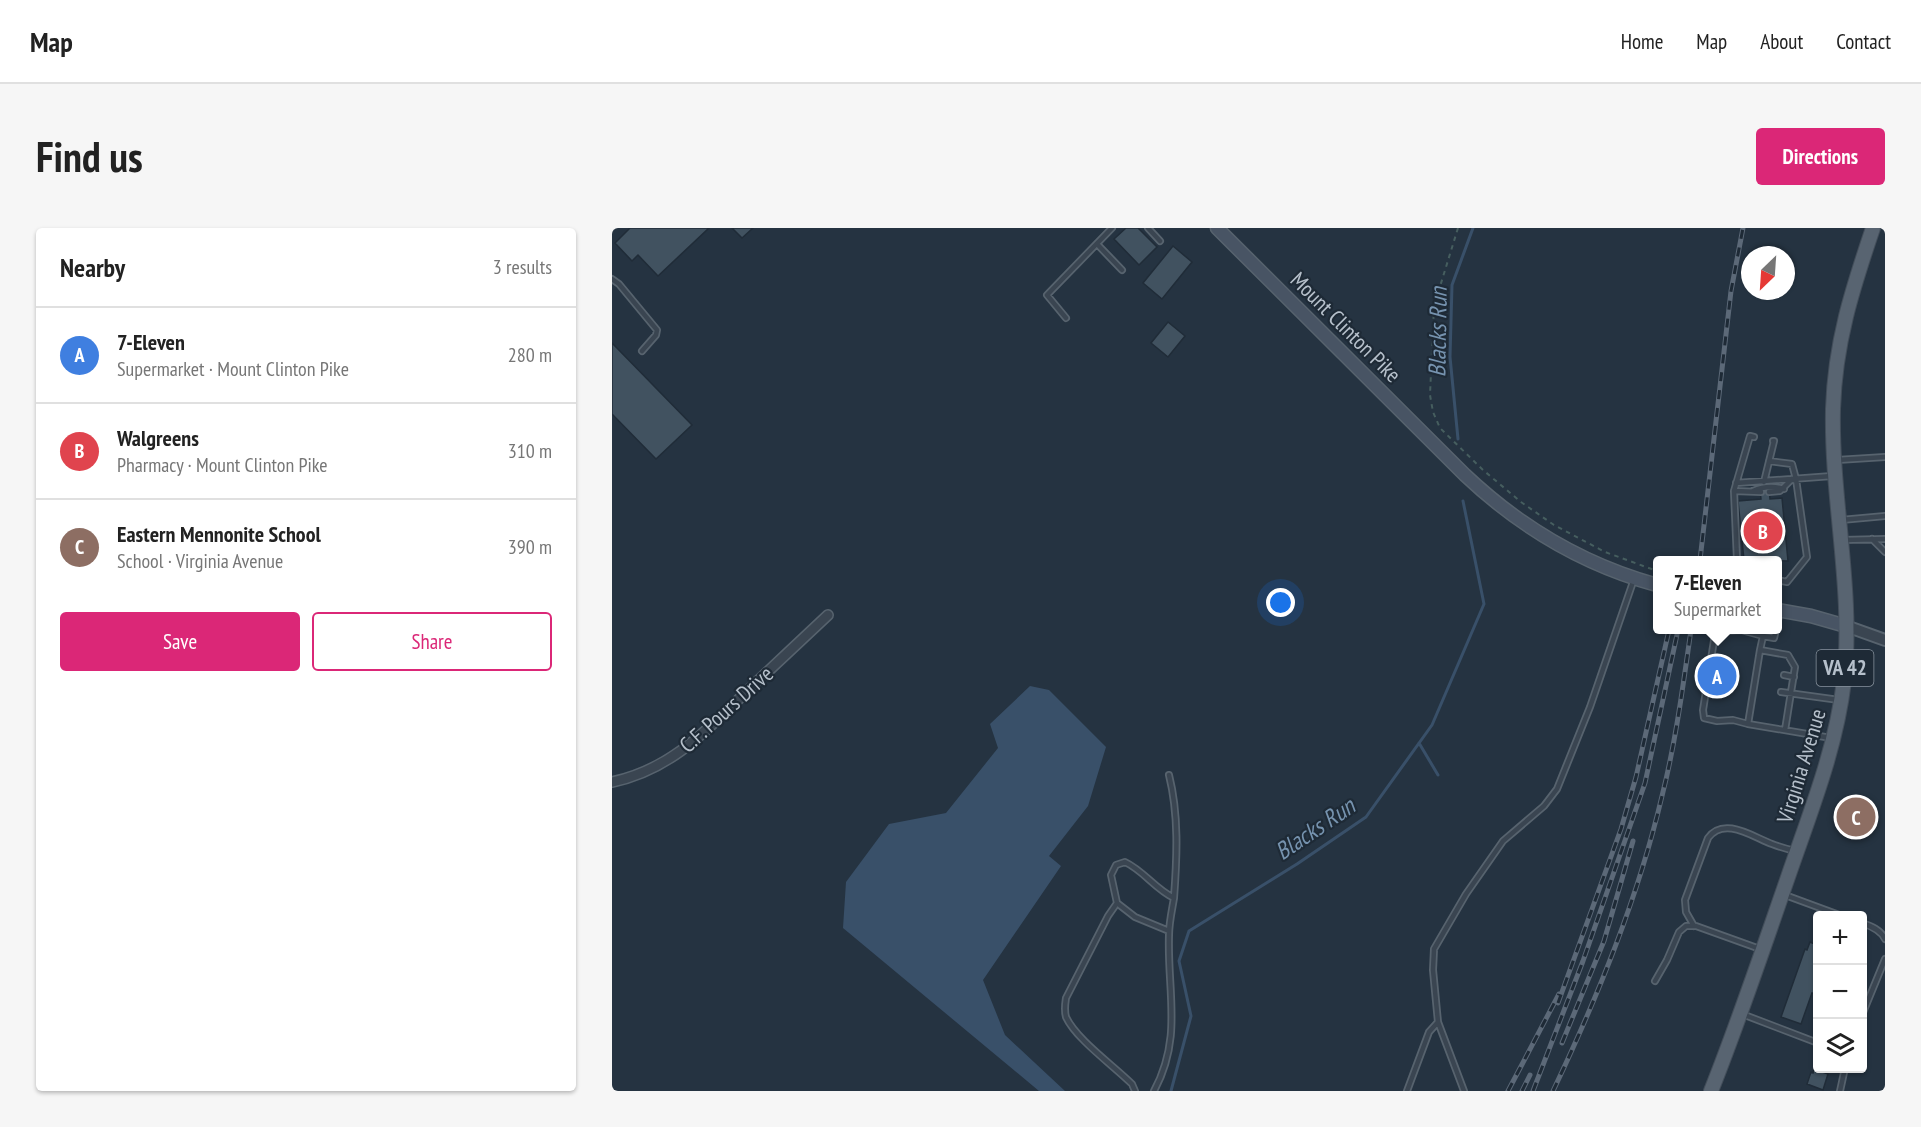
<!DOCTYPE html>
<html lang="en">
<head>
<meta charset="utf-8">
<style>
	:root { --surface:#fff; --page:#f6f6f6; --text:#222; --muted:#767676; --line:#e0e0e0; --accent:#db2777 }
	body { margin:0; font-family:"PT Sans Narrow",sans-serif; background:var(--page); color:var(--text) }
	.controls { position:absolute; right:18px; bottom:18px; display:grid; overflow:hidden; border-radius:6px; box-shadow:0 2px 4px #0004 }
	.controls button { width:54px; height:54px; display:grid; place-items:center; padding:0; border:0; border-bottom:2px solid var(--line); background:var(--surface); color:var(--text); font:30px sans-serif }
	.compass { position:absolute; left:1129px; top:18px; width:54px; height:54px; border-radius:50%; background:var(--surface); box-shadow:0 2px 4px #0004; rotate:205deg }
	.you { position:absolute; left:669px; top:375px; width:21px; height:21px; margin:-15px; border:4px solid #fff; border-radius:50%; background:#1a73e8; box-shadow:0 0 0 9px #1a73e833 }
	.badge { display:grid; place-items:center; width:39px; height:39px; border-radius:50%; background:var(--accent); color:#fff; font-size:20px; font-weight:700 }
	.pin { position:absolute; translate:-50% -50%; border:3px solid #fff; box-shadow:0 2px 6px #0006 }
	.popup { position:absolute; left:1041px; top:328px; width:129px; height:78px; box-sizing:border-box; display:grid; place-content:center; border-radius:6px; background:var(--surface); filter:drop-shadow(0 2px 4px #0005); font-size:20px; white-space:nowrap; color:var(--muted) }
	.popup b { font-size:22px; color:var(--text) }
	.popup::after { content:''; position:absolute; left:50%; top:100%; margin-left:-12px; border:12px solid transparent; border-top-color:var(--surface) }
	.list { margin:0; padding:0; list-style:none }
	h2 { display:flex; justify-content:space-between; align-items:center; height:78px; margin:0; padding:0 24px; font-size:26px }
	h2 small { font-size:20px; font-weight:400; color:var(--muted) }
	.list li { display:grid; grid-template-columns:39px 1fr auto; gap:18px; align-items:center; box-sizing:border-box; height:96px; padding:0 24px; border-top:2px solid var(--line) }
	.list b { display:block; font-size:22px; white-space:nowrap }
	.list p { margin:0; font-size:20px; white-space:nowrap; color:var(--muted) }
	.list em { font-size:20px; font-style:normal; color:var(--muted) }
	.actions { display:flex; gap:12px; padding:18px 24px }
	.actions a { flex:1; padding:14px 0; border:2px solid var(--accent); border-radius:6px; text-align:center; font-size:21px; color:var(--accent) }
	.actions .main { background:var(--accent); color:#fff }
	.icon { flex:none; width:33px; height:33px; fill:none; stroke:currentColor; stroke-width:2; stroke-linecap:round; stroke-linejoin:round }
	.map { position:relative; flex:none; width:1273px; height:863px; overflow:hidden; border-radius:6px }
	header { display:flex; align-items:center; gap:36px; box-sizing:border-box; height:84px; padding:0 30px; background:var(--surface); border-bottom:2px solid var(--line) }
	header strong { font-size:28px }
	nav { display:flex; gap:33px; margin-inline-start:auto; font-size:21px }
	.intro { display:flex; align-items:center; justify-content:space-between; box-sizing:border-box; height:144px; padding:0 36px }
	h1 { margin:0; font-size:42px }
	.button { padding:15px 27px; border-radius:6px; background:var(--accent); color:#fff; font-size:21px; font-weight:700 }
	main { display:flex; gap:36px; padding:0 36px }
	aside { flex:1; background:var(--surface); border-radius:6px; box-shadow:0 2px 4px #0004 }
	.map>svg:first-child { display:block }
	.water { fill:#395069 }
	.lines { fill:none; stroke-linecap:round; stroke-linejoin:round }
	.stream { stroke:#395069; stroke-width:3 }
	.building { fill:#415260; stroke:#202c38; stroke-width:1.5 }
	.service-casing { stroke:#57636e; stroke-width:8 }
	.minor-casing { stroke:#57636e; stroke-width:12 }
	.tertiary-casing { stroke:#57636e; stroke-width:14 }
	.secondary-casing { stroke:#57636e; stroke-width:15 }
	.primary-casing { stroke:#434e5a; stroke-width:16 }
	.path { stroke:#465e5f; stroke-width:2; stroke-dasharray:4.5 4.5; stroke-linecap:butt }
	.service { stroke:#3a4551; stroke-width:4.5 }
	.minor { stroke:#3a4551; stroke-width:9 }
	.tertiary { stroke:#3a4551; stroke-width:10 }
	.secondary { stroke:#485464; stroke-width:12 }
	.primary { stroke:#586471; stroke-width:14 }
	.rail-casing { stroke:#5c6978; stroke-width:5 }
	.rail { stroke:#1e2a36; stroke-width:3; stroke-dasharray:9; stroke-linecap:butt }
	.labels { text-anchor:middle; stroke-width:4.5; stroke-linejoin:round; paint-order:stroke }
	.shield { fill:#1e2a36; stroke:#88939e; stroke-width:1.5 }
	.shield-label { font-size:21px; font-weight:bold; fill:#b6c0cb }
	.street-label { font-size:22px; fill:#b6c0cb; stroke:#1e2a36 }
	.water-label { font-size:24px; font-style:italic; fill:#7693af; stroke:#1e2a36 }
</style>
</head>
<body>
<header>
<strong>Map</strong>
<nav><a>Home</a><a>Map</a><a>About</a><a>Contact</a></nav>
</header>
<div class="intro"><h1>Find us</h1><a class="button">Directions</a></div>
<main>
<aside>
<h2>Nearby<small>3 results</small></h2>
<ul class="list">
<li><span class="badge" style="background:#3f7fe0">A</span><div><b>7-Eleven</b><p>Supermarket · Mount Clinton Pike</p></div><em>280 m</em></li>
<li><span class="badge" style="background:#e0444e">B</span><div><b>Walgreens</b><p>Pharmacy · Mount Clinton Pike</p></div><em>310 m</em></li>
<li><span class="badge" style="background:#8d6e63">C</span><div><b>Eastern Mennonite School</b><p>School · Virginia Avenue</p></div><em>390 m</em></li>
</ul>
<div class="actions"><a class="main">Save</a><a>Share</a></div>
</aside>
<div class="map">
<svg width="1273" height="863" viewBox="0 0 1273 863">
	<rect width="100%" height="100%" fill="#253341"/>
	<path class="water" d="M 418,458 L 437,462 L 494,519 L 476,578 L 437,628 L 449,638 L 371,752 L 393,807 L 453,863 L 427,863 L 231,700 L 234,654 L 277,596 L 334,585 L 386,520 L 378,496 Z"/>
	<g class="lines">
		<path class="stream" d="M 846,211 L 838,129 L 840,57 L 861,0
			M 807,515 L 826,547
			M 559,863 L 579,788 L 567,733 L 577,703 L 685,636 L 754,589 L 820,497 L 872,376 L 851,273"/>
	</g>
	<path class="building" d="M 18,0 L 97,0 L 46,48 L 26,27 L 20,33 L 3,15 Z
		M 120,0 L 141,0 L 130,10 Z
		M 514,0 L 526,0 L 545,19 L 527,37 L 502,11 Z
		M 561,18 L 580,34 L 550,71 L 531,55 Z
		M 556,94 L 573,108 L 556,129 L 539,115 Z
		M 0,115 L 80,197 L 44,231 L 0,186 Z
		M 1157,260 L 1158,271 L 1170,270 L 1176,333 L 1132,332 L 1126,273 L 1149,271 L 1148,261 Z
		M 1198,714 L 1205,717 L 1202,725 L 1206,726 L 1206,767 L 1200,765 L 1189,796 L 1169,789 L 1193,721 L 1195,722 Z
		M 1202,841 L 1216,846 L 1211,862 L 1195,856 L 1199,844 L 1201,845 Z"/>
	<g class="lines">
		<g class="service-casing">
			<path id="service" d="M 536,0 L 548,13
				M 485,16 L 510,42
				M 0,51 L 7,56 L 45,102 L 44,107 L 30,123
				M 454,90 L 435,67 L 500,0
				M 1225,232 L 1273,229
				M 1157,233 L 1180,236 L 1184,251 L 1195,329 L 1175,354 L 1165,352
				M 1152,254 L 1162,213 L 1161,213
				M 1124,255 L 1220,248
				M 1122,263 L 1149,264
				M 1141,263 C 1150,259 1162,258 1172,261
				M 1157,264 L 1168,263 L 1180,251
				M 1229,292 L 1273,288
				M 1260,311 L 1273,324
				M 1231,312 L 1273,311
				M 1125,332 L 1122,263 L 1138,208 L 1142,209
				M 1165,396 L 1168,384
				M 1129,402 L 1112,403 L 1103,406 L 1091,482 L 1092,490 L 1105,493 L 1121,492 L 1136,496
				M 1129,402 L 1151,408 L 1148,422
				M 1151,408 L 1162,410 L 1164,402
				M 1172,447 L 1182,449
				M 1169,464 L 1227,472
				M 1173,502 L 1183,439 L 1176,427 L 1148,422 L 1136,496 L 1219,510
				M 557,547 C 567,587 565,629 562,670
				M 1173,667 L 1230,688
				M 505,675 L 499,647 L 504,637 L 513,634 C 532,643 543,661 562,670 C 560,682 557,695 557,707 C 555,764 571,809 542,863
				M 1250,695 C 1259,698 1269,702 1273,711
				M 1082,698 L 1074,684 L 1073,672 L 1096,610 C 1112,588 1141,609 1160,616 C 1168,619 1175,621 1183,623
				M 1043,753 L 1055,732 L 1067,704 L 1074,698 L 1084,698 L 1148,721
				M 1130,786 L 1206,815
				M 1250,787 L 1273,731
				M 523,863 L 520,856 C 502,838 464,811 454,789 C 452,782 453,777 454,770 L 496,688 L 505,675 L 523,689 L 557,703
				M 795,863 L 817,804 L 826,794
				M 852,863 L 826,794 L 821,742 L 822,721 L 854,666 L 891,613 L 932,578 L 945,561 L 978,479 L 1022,351
				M 1228,863 L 1233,840"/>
		</g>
		<g class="minor-casing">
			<path id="minor" d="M 0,554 C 58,542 94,503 135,463 C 162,438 189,412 216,387"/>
		</g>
		<g class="tertiary-casing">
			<path id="tertiary" d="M 1234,398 L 1273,412"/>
		</g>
		<g class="secondary-casing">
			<path id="secondary" d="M 605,0 L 853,247 C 908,299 972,337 1045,357
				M 1165,382 L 1199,388 L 1234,398"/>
		</g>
		<g class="primary-casing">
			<path id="primary" d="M 1099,863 C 1127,793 1151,721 1176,649 C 1198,585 1224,521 1232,453 C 1242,363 1219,272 1221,181 C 1223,115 1240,62 1261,0"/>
		</g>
		<path class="path" d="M 846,0 L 822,78 L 818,167 L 821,184 L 828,200 L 871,242 L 909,274 L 942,297 L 993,324 L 1045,343"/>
		<use href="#service" class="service"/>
		<use href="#minor" class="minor"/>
		<use href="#tertiary" class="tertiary"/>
		<use href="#secondary" class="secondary"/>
		<use href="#primary" class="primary"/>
		<g class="rail-casing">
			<path id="rail" d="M 1088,332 L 1119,63 L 1131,0
				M 946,775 L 1009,601 L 1024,549 L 1057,402
				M 950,815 L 992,713 L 1021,613
				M 896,863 L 947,766
				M 910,863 L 918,847
				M 921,863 L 971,733 L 1033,555 L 1066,402
				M 941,863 C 986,768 1026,670 1050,568 C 1064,513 1071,457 1079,402"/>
		</g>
		<use href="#rail" class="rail"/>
	</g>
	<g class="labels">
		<rect class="shield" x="1204.5" y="422" width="57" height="36" rx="4.5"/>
		<g class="shield-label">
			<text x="1233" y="447">VA 42</text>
		</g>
		<g class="street-label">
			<text transform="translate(734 99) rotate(45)" y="8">Mount Clinton Pike</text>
			<text transform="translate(114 481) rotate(-42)" y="8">C.F. Pours Drive</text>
			<text transform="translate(1189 538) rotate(-73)" y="8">Virginia Avenue</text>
		</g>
		<g class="water-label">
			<text transform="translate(826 104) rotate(-89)" y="8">Blacks Run</text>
			<text transform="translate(703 601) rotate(-34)" y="8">Blacks Run</text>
		</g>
	</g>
</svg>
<div class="controls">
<button>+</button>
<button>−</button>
<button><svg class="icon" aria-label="layers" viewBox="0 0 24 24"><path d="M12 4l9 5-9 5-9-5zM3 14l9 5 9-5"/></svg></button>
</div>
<svg class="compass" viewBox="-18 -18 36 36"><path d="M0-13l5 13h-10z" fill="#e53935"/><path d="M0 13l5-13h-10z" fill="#767676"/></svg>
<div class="you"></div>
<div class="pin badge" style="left:1105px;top:448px;background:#3f7fe0">A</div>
<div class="popup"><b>7-Eleven</b>Supermarket</div>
<div class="pin badge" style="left:1151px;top:303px;background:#e0444e">B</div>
<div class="pin badge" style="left:1244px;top:589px;background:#8d6e63">C</div>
</div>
</main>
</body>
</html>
